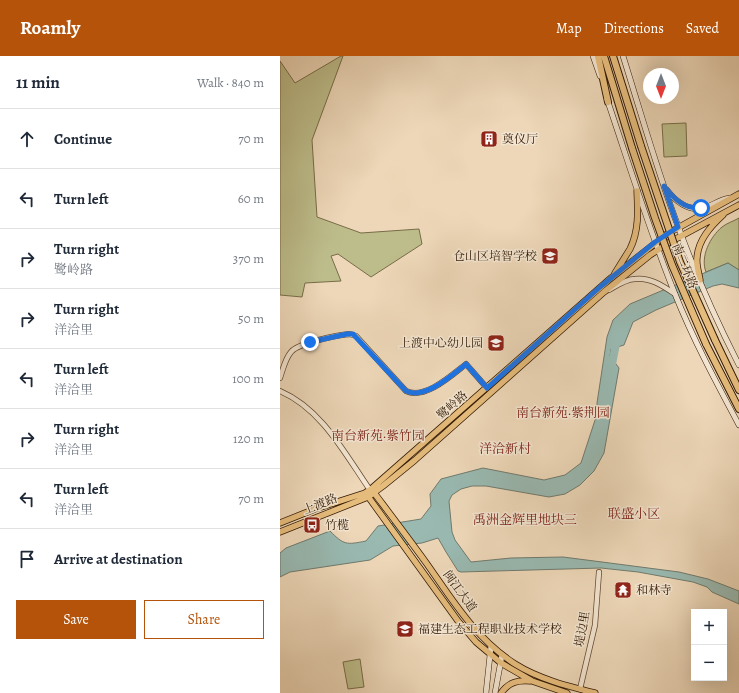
<!DOCTYPE html>
<html lang="en">
<head>
<meta charset="utf-8">
<style>
	:root { --surface:#fff; --page:#f2f2f3; --text:#1f2937; --muted:#747a83; --line:#e0e1e3; --accent:#b45309 }
	body { margin:0; font-family:Alegreya,"Noto Serif SC",serif; background:var(--page); color:var(--text) }
	.controls { position:absolute; right:12px; bottom:12px; display:grid; overflow:hidden; border-radius:0px; box-shadow:0 4px 16px #0002 }
	.controls button { width:36px; height:36px; display:grid; place-items:center; padding:0; border:0; border-bottom:1px solid var(--line); background:var(--surface); color:var(--text); font:20px sans-serif }
	.compass { position:absolute; left:363px; top:12px; width:36px; height:36px; border-radius:50%; background:var(--surface); box-shadow:0 4px 16px #0002; rotate:180deg }
	.stop { position:absolute; width:12px; height:12px; margin:-9px; border:3px solid #1a73e8; border-radius:50%; background:#fff }
	.stop.end { background:#1a73e8; border-color:#fff; box-shadow:0 1px 4px #0008 }
	.list { margin:0; padding:0; list-style:none }
	h2 { display:flex; justify-content:space-between; align-items:center; height:52px; margin:0; padding:0 16px; font-size:17px }
	h2 small { font-size:13px; font-weight:400; color:var(--muted) }
	.list li { display:grid; grid-template-columns:26px 1fr auto; gap:12px; align-items:center; box-sizing:border-box; height:60px; padding:0 16px; border-top:1px solid var(--line) }
	.list b { display:block; font-size:15px; white-space:nowrap }
	.list p { margin:0; font-size:13px; white-space:nowrap; color:var(--muted) }
	.list em { font-size:13px; font-style:normal; color:var(--muted) }
	.actions { display:flex; gap:8px; padding:12px 16px }
	.actions a { flex:1; padding:9px 0; border:1px solid var(--accent); border-radius:0px; text-align:center; font-size:14px; color:var(--accent) }
	.actions .main { background:var(--accent); color:#fff }
	.icon { flex:none; width:22px; height:22px; fill:none; stroke:currentColor; stroke-width:2; stroke-linecap:round; stroke-linejoin:round }
	.map { position:relative; flex:none; width:459px; height:637px; overflow:hidden }
	header { display:flex; align-items:center; gap:24px; box-sizing:border-box; height:56px; padding:0 20px; background:var(--accent); color:#fff }
	header strong { font-size:19px }
	nav { display:flex; gap:22px; margin-inline-start:auto; font-size:14px }
	main { display:flex }
	aside { flex:1; background:var(--surface) }
	.map>svg:first-child { display:block }
	.green { fill:#bdbd8b; stroke:#786c48 }
	.water { fill:#99b9b1; stroke:#707a6d }
	.lines { fill:none; stroke-linecap:round; stroke-linejoin:round }
	.river { stroke:#99b9b1; stroke-width:8 }
	.tertiary-casing { stroke:#624a32; stroke-width:6 }
	.secondary-casing { stroke:#331b06; stroke-width:6 }
	.primary-casing { stroke:#331b06; stroke-width:7 }
	.trunk-casing { stroke:#331b06; stroke-width:8 }
	.tertiary { stroke:#f3e5d1; stroke-width:4.5 }
	.secondary { stroke:#f3e5d1; stroke-width:5 }
	.primary { stroke:#e6bc7c; stroke-width:5.5 }
	.trunk { stroke:#e6bc7c; stroke-width:6 }
	.trunk-bridge-casing { stroke:#331b06; stroke-width:8; stroke-linecap:butt }
	.trunk-bridge { stroke:#e6bc7c; stroke-width:6 }
	.route { stroke:#1a73e8; stroke-width:5 }
	.labels { text-anchor:middle; stroke-width:3; stroke-linejoin:round; paint-order:stroke }
	.poi-label { font-size:12px; fill:#331b06; stroke:#f3e5d1; text-anchor:start }
	.street-label { font-size:12px; fill:#331b06; stroke:#f3e5d1 }
	.neighbourhood-label { font-size:13px; fill:#7a1f14; stroke:#f3e5d1 }
</style>
</head>
<body>
<header>
<strong>Roamly</strong>
<nav><a>Map</a><a>Directions</a><a>Saved</a></nav>
</header>
<main>
<aside>
<h2>11 min<small>Walk · 840 m</small></h2>
<ul class="list">
<li><svg class="icon" aria-label="ahead" viewBox="0 0 24 24"><path d="M12 20V5M6 11l6-6 6 6"/></svg><div><b>Continue</b></div><em>70 m</em></li>
<li><svg class="icon" aria-label="left" viewBox="0 0 24 24"><path d="M17 20v-9H6M10 6l-5 5 5 5"/></svg><div><b>Turn left</b></div><em>60 m</em></li>
<li><svg class="icon" aria-label="right" viewBox="0 0 24 24"><path d="M7 20v-9h11M14 6l5 5-5 5"/></svg><div><b>Turn right</b><p>鹭岭路</p></div><em>370 m</em></li>
<li><svg class="icon" aria-label="right" viewBox="0 0 24 24"><path d="M7 20v-9h11M14 6l5 5-5 5"/></svg><div><b>Turn right</b><p>洋洽里</p></div><em>50 m</em></li>
<li><svg class="icon" aria-label="left" viewBox="0 0 24 24"><path d="M17 20v-9H6M10 6l-5 5 5 5"/></svg><div><b>Turn left</b><p>洋洽里</p></div><em>100 m</em></li>
<li><svg class="icon" aria-label="right" viewBox="0 0 24 24"><path d="M7 20v-9h11M14 6l5 5-5 5"/></svg><div><b>Turn right</b><p>洋洽里</p></div><em>120 m</em></li>
<li><svg class="icon" aria-label="left" viewBox="0 0 24 24"><path d="M17 20v-9H6M10 6l-5 5 5 5"/></svg><div><b>Turn left</b><p>洋洽里</p></div><em>70 m</em></li>
<li><svg class="icon" aria-label="arrive" viewBox="0 0 24 24"><path d="M6 21V4h12l-3 4 3 4H6"/></svg><div><b>Arrive at destination</b></div></li>
</ul>
<div class="actions"><a class="main">Save</a><a>Share</a></div>
</aside>
<div class="map">
<svg width="459" height="637" viewBox="0 0 459 637">
	<rect width="100%" height="100%" fill="#edd7b8"/>
	<filter id="stains"><feTurbulence type="fractalNoise" baseFrequency=".005" numOctaves="4"/><feColorMatrix values="0 0 0 0 .2 0 0 0 0 .09 0 0 0 0 .02 0 0 0 .5 -.17"/></filter>
	<radialGradient id="worn" r=".72"><stop offset=".6" stop-color="#630" stop-opacity="0"/><stop offset="1" stop-color="#630" stop-opacity=".3"/></radialGradient>
	<path class="green" d="M 61,0 L 63,0 L 32,84 L 37,161 L 81,177 L 139,173 L 142,188 L 91,221 L 58,198 L 51,200 L 61,225 L 25,227 L 22,241 L 0,239 L 0,5 L 15,27 Z
		M 406,67 L 407,100 L 384,101 L 382,68 Z
		M 459,162 L 459,214 L 448,207 L 426,216 C 420,201 430,181 442,171 C 447,167 454,165 459,162 Z
		M 80,603 L 84,631 L 68,633 L 63,606 Z"/>
	<path class="water" d="M 448,207 L 459,214 L 459,232 L 442,228 L 433,230 L 376,254 L 353,266 L 344,289 L 331,293 L 330,300 L 339,312 L 324,397 L 314,415 L 300,429 L 285,438 L 269,441 L 206,430 L 192,430 L 181,433 L 172,439 L 169,445 L 172,476 L 175,484 L 191,506 L 231,502 L 283,501 L 322,506 L 399,516 L 428,523 L 459,535 L 459,548 L 432,536 L 427,531 L 413,526 L 358,516 L 321,512 L 181,516 L 178,515 L 166,496 L 158,482 L 142,487 L 113,490 L 90,504 L 10,516 L 0,521 L 0,497 L 6,492 L 50,475 C 64,489 66,489 86,485 L 98,470 L 141,463 L 151,450 L 150,438 L 161,423 L 203,412 L 264,424 L 285,419 L 301,407 L 317,358 L 317,347 L 327,281 L 333,264 L 350,248 Z"/>
	<g class="lines">
		<path class="river" d="M 331,313 L 337,283"/>
		<g class="tertiary-casing">
			<path id="tertiary" d="M 329,234 C 336,230 346,223 355,223 C 370,221 383,230 395,238
				M 0,322 C 3,313 5,303 11,296 C 18,287 58,279 70,278 L 76,280 L 126,335 C 145,344 172,319 186,308 L 207,332
				M 0,335 C 42,353 65,398 90,434
				M 300,633 L 315,569 L 319,516"/>
		</g>
		<g class="secondary-casing">
			<path id="secondary" d="M 313,0 L 320,20
				M 343,0 C 361,57 377,115 398,170 C 415,217 436,264 459,309
				M 327,43 C 349,108 369,174 395,238 C 413,283 436,326 459,369
				M 387,134 C 395,145 409,156 424,152 C 434,149 438,144 450,142
				M 206,637 L 211,590
				M 215,637 L 222,599"/>
		</g>
		<g class="primary-casing">
			<path id="primary" d="M 335,217 C 340,209 345,201 350,193 C 359,175 358,155 357,135
				M 420,224 C 419,217 416,209 417,202 C 418,184 431,170 443,159
				M 92,434 C 110,458 129,483 147,508 C 173,545 196,583 235,608 C 259,623 287,630 315,637
				M 87,439 L 178,565 L 196,586 L 221,607 L 252,625 L 287,637
				M 0,467 L 35,453 L 85,437 L 91,433 L 331,222 L 387,178 L 459,138
				M 0,476 L 88,441 L 103,430 L 135,404 L 324,236 L 370,199 L 390,186 L 459,149
				M 221,637 C 229,626 238,624 250,625"/>
		</g>
		<g class="trunk-casing">
			<path id="trunk" d="M 318,0 L 328,46
				M 324,0 L 352,92
				M 333,0 L 361,90
				M 435,284 L 459,334
				M 426,288 L 459,353"/>
		</g>
		<use href="#tertiary" class="tertiary"/>
		<use href="#secondary" class="secondary"/>
		<use href="#primary" class="primary"/>
		<use href="#trunk" class="trunk"/>
		<g class="trunk-bridge-casing">
			<path id="trunk-bridge" d="M 361,90 L 400,206 L 435,284
				M 352,92 L 375,162 L 392,209 L 426,288"/>
		</g>
		<use href="#trunk-bridge" class="trunk-bridge"/>
	</g>
	<g class="lines">
		<path class="route" d="M 30,286 L 67,278 L 73,278 L 126,335 C 145,344 172,319 186,308 L 207,332 L 320,231 L 375,186 L 398,171 L 384,130 C 394,143 404,153 421,152"/>
	</g>
	<defs>
		<g id="building-square" transform="scale(0.9)"><rect x="-9" y="-9" width="18" height="18" rx="4" fill="#8f2418" stroke="#f3e5d1"/><path d="M-4-6H4V6H1V3H-1V6H-4ZM-2.5-4.3h1.7v1.8h-1.7ZM.8-4.3h1.7v1.8H.8ZM-2.5-1h1.7V.8h-1.7ZM.8-1h1.7V.8H.8Z" fill="#fff"/></g>
		<g id="school-square" transform="scale(0.9)"><rect x="-9" y="-9" width="18" height="18" rx="4" fill="#8f2418" stroke="#f3e5d1"/><path d="M0-5L7-2L0 1L-7-2ZM-4 1L0 2.5L4 1V4Q0 6-4 4Z" fill="#fff"/></g>
		<g id="bus-square" transform="scale(0.9)"><rect x="-9" y="-9" width="18" height="18" rx="4" fill="#8f2418" stroke="#f3e5d1"/><path d="M-5-6H5V4H4V6H2V4H-2V6H-4V4H-5ZM-3.5-4V0h7V-4ZM-3.5 1.2v1.5H-2V1.2ZM2 1.2v1.5H3.5V1.2Z" fill="#fff"/></g>
		<g id="temple-square" transform="scale(0.9)"><rect x="-9" y="-9" width="18" height="18" rx="4" fill="#8f2418" stroke="#f3e5d1"/><path d="M0-6L5-2H3V0L6.5 2.5H4V6H1.5V3h-3V6H-4V2.5H-6.5L-3 0V-2H-5Z" fill="#fff"/></g>
	</defs>
	<g fill-rule="evenodd">
		<use href="#building-square" x="209" y="83"/>
		<use href="#school-square" x="270" y="200"/>
		<use href="#school-square" x="216" y="287"/>
		<use href="#bus-square" x="32" y="469"/>
		<use href="#temple-square" x="343" y="534"/>
		<use href="#school-square" x="125" y="573"/>
	</g>
	<g class="labels">
		<g class="poi-label">
			<text x="222" y="87">奠仪厅</text>
			<text x="257" y="204" text-anchor="end">仓山区培智学校</text>
			<text x="203" y="291" text-anchor="end">上渡中心幼儿园</text>
			<text x="45" y="473">竹榄</text>
			<text x="356" y="538">和林寺</text>
			<text x="138" y="577">福建生态工程职业技术学校</text>
		</g>
		<g class="street-label">
			<text transform="translate(405 210) rotate(68)" y="4">南二环路</text>
			<text transform="translate(172 349) rotate(-42)" y="4">鹭岭路</text>
			<text transform="translate(40 448) rotate(-21)" y="4">上渡路</text>
			<text transform="translate(180 535) rotate(54)" y="4">闽江大道</text>
			<text transform="translate(302 573) rotate(-80)" y="4">堤边里</text>
		</g>
		<g class="neighbourhood-label">
			<text x="283" y="361">南台新苑·紫荆园</text>
			<text x="98" y="384">南台新苑·紫竹园</text>
			<text x="225" y="397">洋洽新村</text>
			<text x="354" y="462">联盛小区</text>
			<text x="245" y="468">禹洲金辉里地块三</text>
		</g>
	</g>
	<rect width="100%" height="100%" filter="url(#stains)"/>
	<rect width="100%" height="100%" fill="url(#worn)"/>
</svg>
<div class="controls">
<button>+</button>
<button>−</button>
</div>
<svg class="compass" viewBox="-18 -18 36 36"><path d="M0-13l5 13h-10z" fill="#e53935"/><path d="M0 13l5-13h-10z" fill="#747a83"/></svg>
<div class="stop" style="left:421px;top:152px"></div>
<div class="stop end" style="left:30px;top:286px"></div>
</div>
</main>
</body>
</html>
